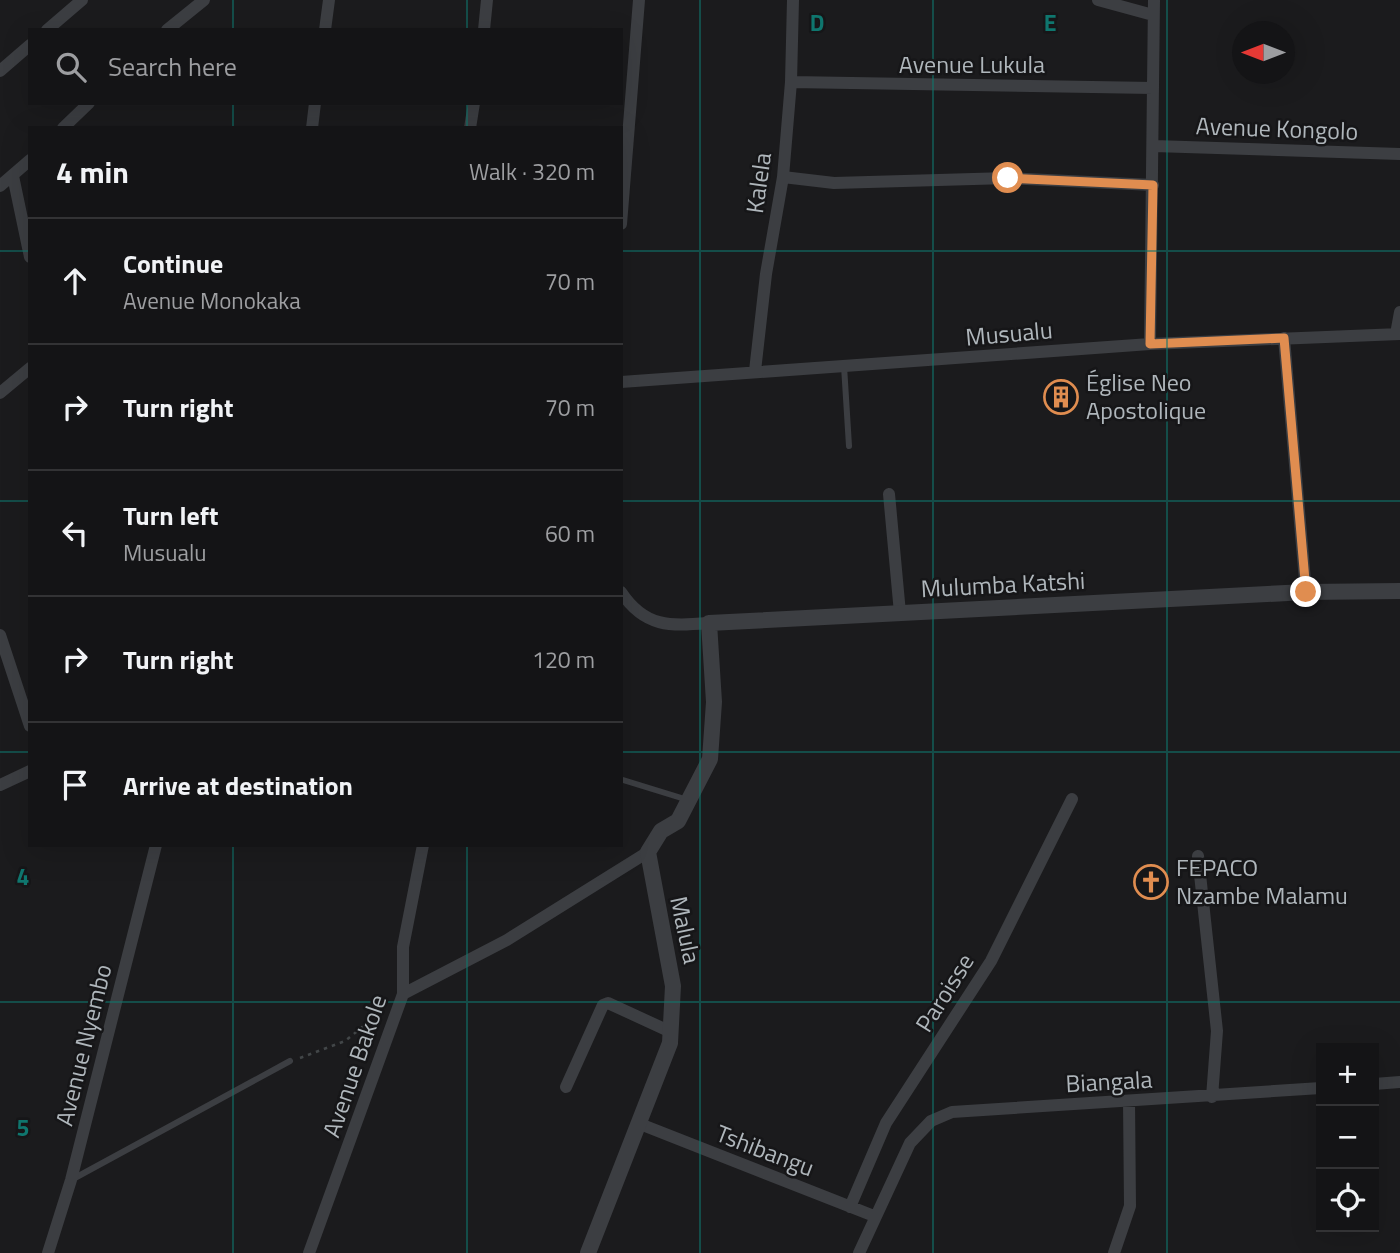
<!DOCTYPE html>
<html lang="en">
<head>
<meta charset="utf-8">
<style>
	:root { --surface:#141416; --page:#1d1d1f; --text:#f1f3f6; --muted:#9d9ea1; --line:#333335 }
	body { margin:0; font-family:"Titillium Web",sans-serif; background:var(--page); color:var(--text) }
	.controls { position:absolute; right:21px; bottom:21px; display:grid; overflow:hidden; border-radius:0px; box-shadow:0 7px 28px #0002 }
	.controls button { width:63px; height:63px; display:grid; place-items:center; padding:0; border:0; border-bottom:2px solid var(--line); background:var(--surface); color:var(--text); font:35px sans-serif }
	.compass { position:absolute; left:1232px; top:21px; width:63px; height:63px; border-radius:50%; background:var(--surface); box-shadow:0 7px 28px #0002; rotate:270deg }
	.stop { position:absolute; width:21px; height:21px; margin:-16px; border:5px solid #e08d50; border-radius:50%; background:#fff }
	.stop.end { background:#e08d50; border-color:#fff; box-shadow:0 2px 7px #0008 }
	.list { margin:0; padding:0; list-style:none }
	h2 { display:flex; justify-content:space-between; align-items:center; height:91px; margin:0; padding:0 28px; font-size:30px }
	h2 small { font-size:23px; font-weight:400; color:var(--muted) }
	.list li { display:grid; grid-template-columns:46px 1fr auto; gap:21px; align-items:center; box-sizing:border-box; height:126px; padding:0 28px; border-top:2px solid var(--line) }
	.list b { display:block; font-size:26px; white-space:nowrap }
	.list p { margin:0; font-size:23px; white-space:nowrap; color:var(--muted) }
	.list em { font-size:23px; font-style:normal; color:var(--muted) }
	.icon { flex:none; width:38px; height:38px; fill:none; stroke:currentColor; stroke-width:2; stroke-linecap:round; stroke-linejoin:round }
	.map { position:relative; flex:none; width:1400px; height:1253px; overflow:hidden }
	.search { position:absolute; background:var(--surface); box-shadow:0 7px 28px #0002; left:28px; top:28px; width:595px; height:77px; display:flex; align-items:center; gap:18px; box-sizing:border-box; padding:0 24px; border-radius:0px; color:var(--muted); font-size:26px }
	.panel { position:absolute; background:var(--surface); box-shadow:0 7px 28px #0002; left:28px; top:126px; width:595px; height:721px; border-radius:0px }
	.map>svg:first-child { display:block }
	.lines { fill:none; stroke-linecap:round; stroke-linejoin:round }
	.path { stroke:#424648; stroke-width:2.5; stroke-dasharray:3.5 5; stroke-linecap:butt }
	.service { stroke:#3c3e42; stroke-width:6 }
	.minor { stroke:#3c3e42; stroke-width:12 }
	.tertiary { stroke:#3c3e42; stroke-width:16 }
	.route { stroke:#e08d50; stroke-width:9 }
	.grid { fill:none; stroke:#0f766e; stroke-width:2; stroke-opacity:0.55 }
	.labels { text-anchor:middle; stroke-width:5; stroke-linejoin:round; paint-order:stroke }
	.street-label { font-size:24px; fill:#afb6bb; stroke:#161618 }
	.poi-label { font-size:24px; fill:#afb6bb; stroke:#161618; text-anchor:start }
	.grid-label { font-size:23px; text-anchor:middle; font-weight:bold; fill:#0f766e; stroke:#161618; stroke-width:5; stroke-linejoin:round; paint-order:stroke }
</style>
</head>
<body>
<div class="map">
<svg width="1400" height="1253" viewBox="0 0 1400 1253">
	<rect width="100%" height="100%" fill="#1b1b1d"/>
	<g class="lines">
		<path class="path" d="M 300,1058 L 345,1041 L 381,1012"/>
		<path class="service" d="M 844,366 L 849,446
			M 623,780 L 688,800
			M 73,1179 L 290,1061"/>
		<path class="minor" d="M 1098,0 L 1153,15
			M 47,30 L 82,0
			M 167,30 L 204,0
			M 325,30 L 329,0
			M 484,30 L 487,0
			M 0,71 L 30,45
			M 791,82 L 1153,88
			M 63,128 L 89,103
			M 312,128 L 315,103
			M 470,128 L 474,103
			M 1154,146 L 1400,154
			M 13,176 L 30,257
			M 783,177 L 834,183 L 1008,178 L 1153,185
			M 0,186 L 30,160
			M 621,224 L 639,0
			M 1396,334 L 1400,312
			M 1284,338 L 1306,592
			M 1150,344 L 1154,0
			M 755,371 L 766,274 L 783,177 L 791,82 L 793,0
			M 621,382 L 1150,344 L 1400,334
			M 0,393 L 30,368
			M 889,494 L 900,613
			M 621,592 C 645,628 670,626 709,623
			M 0,635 L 30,726
			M 0,785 L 30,771
			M 1198,856 L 1217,1031 L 1212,1097
			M 403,994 L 507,940 L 648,852
			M 1374,1084 L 1400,1082
			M 566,1087 L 603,1005 L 608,1003 L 671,1032
			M 640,1124 L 874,1216
			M 850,1207 L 886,1123 L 991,961 L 1072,799
			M 48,1253 L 71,1180 L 156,845
			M 309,1253 L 403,994 L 403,947 L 423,845
			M 859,1253 L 910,1143 L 931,1121 L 952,1112 L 1321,1088
			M 1114,1253 L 1130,1206 L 1129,1101"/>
		<path class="tertiary" d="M 588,1253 L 670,1043 L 673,986 L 648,852 L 661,831 L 678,821 L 710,759 L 714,702 L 709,623 L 1306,592 L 1400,591"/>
	</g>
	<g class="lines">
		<path class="route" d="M 1008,178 L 1153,185 L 1150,344 L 1284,338 L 1306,592"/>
	</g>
	<path class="grid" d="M 233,0 L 233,30M 467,0 L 467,30M 700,0 L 700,1253M 933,0 L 933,1253M 1167,0 L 1167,1253M 233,103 L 233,128M 467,103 L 467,128M 0,251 L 30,251M 621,251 L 1400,251M 0,501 L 30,501M 621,501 L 1400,501M 0,752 L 30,752M 621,752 L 1400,752M 233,845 L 233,1253M 467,845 L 467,1253M 0,1002 L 1400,1002"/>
	<defs>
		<g id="building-ring" transform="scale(1.75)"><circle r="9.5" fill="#161618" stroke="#e08d50" stroke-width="1.5"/><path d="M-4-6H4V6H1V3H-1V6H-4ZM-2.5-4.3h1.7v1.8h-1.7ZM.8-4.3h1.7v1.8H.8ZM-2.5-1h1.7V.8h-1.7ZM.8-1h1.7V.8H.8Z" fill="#e08d50"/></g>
		<g id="church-ring" transform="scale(1.75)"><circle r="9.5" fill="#161618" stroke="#e08d50" stroke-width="1.5"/><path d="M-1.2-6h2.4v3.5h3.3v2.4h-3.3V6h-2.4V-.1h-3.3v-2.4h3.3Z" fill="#e08d50"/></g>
	</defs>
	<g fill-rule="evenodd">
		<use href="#building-ring" x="1061" y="397"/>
		<use href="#church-ring" x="1151" y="882"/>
	</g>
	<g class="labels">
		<g class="street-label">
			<text x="972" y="73">Avenue Lukula</text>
			<text transform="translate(1277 129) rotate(2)" y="8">Avenue Kongolo</text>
			<text transform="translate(759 183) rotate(-82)" y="8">Kalela</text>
			<text transform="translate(1009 334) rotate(-5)" y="8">Musualu</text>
			<text transform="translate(1003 585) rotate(-3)" y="8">Mulumba Katshi</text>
			<text transform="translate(685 930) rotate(78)" y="8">Malula</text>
			<text transform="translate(945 993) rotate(-58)" y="8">Paroisse</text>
			<text transform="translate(84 1045) rotate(-76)" y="8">Avenue Nyembo</text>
			<text transform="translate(355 1066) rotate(-71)" y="8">Avenue Bakole</text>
			<text transform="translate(1109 1082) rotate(-3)" y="8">Biangala</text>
			<text transform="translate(765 1151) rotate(21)" y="8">Tshibangu</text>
		</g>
		<g class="poi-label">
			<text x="1086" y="391">Église Neo<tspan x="1086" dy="28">Apostolique</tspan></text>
			<text x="1176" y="876">FEPACO<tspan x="1176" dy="28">Nzambe Malamu</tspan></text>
		</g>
	</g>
	<g class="grid-label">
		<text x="817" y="31">D</text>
		<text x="1050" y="31">E</text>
		<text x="23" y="885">4</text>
		<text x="23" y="1136">5</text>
	</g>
</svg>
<div class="controls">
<button>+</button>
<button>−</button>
<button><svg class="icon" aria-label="locate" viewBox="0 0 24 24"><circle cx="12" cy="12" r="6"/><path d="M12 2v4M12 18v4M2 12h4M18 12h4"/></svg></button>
</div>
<svg class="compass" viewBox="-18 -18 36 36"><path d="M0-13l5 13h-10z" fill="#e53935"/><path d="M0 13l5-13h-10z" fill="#9d9ea1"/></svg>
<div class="stop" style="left:1008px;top:178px"></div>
<div class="stop end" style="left:1306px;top:592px"></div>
<div class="search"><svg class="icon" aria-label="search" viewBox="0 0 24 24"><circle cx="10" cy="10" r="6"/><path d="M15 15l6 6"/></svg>Search here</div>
<section class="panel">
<h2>4 min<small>Walk · 320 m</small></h2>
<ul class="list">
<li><svg class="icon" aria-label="ahead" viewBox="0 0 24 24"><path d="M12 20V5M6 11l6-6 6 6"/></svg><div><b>Continue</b><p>Avenue Monokaka</p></div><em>70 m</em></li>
<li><svg class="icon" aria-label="right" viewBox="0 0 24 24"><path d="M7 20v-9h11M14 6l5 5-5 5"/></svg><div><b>Turn right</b></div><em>70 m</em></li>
<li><svg class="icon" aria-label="left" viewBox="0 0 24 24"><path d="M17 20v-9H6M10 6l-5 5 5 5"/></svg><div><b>Turn left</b><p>Musualu</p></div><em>60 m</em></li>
<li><svg class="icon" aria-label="right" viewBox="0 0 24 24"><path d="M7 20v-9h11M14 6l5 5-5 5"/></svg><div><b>Turn right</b></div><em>120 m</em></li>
<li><svg class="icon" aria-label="arrive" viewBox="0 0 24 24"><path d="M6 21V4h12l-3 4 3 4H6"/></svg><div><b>Arrive at destination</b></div></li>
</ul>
</section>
</div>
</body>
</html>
